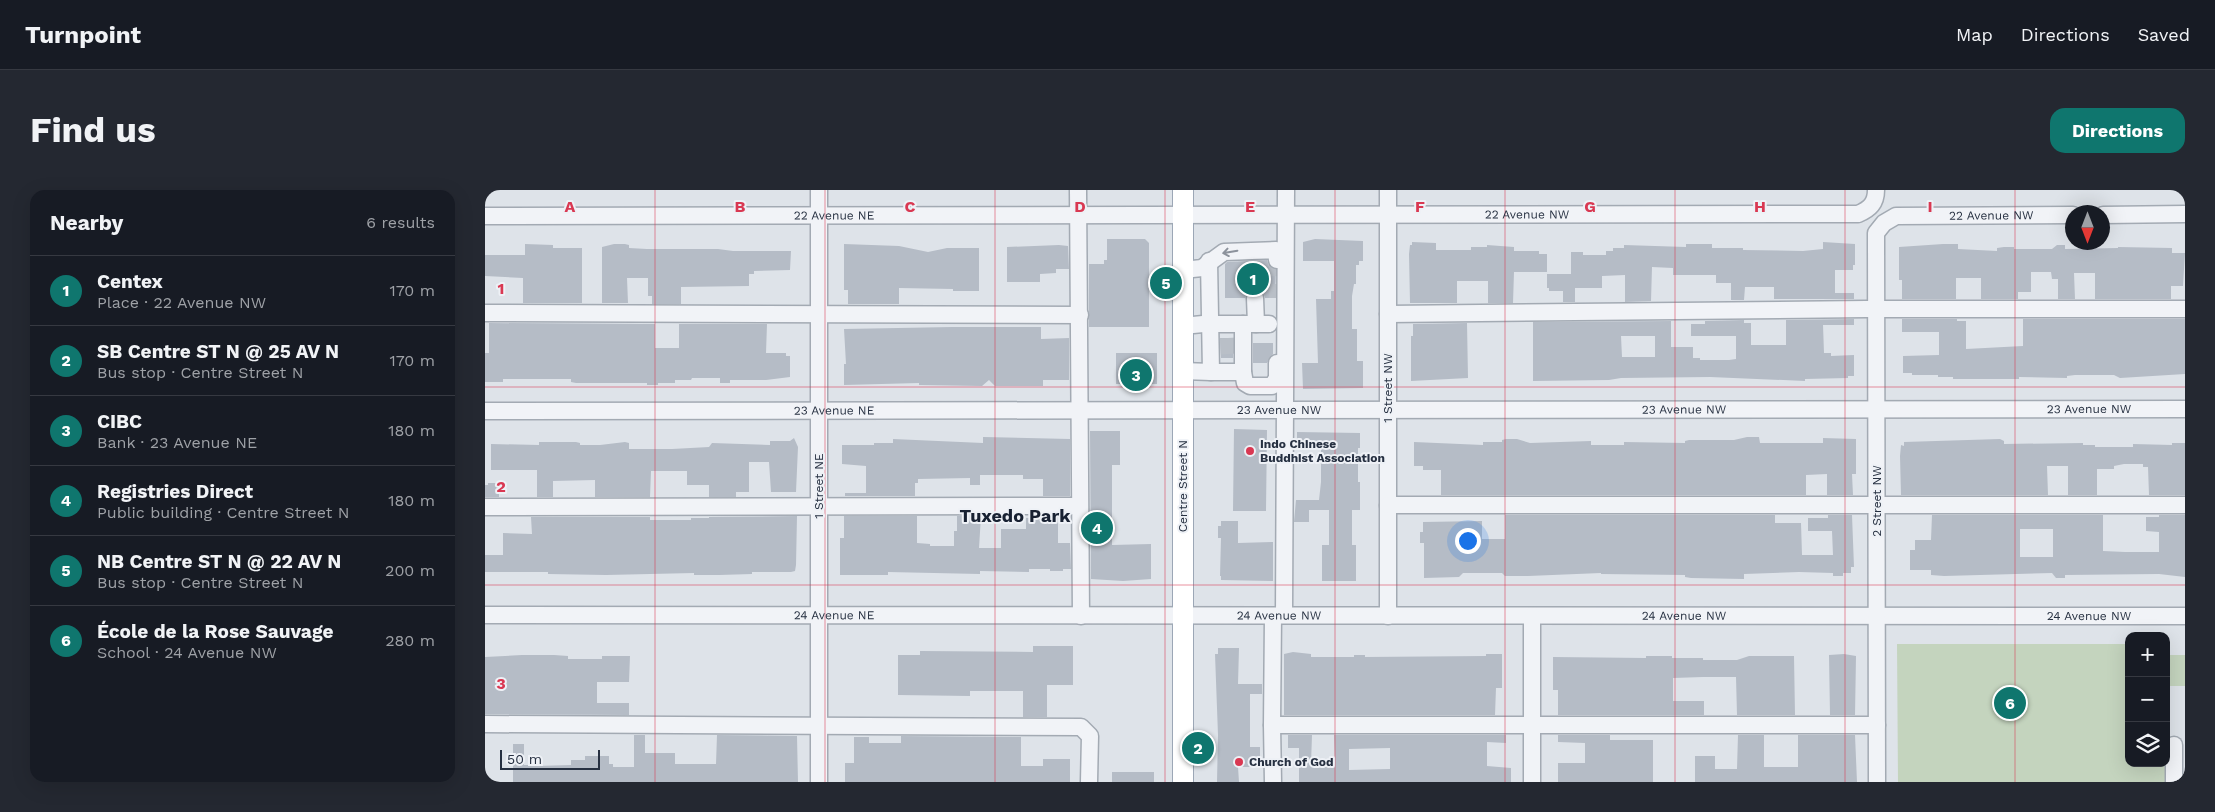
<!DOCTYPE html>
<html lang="en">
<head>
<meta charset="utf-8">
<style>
	:root { --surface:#171b24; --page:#242831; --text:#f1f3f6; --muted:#9ea1a6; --line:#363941; --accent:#0f766e }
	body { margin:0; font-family:"Work Sans",sans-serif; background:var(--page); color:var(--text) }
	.controls { position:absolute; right:15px; bottom:15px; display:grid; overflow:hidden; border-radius:10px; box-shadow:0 5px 20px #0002 }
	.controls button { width:45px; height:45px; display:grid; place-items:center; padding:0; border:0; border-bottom:1px solid var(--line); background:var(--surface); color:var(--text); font:25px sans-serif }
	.compass { position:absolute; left:1580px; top:15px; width:45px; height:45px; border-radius:50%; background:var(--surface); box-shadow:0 5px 20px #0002; rotate:180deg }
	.scale { position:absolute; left:15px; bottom:12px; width:100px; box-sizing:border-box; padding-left:5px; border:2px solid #263041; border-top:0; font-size:14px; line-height:18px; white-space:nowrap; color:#263041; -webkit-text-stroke:4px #eef1f6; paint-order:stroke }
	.you { position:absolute; left:982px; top:350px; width:18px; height:18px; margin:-12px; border:4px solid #fff; border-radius:50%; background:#1a73e8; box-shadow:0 0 0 8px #1a73e833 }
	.badge { display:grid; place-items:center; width:32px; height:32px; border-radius:50%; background:var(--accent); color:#fff; font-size:16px; font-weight:700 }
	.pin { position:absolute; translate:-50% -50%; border:2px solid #fff; box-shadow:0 1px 5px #0006 }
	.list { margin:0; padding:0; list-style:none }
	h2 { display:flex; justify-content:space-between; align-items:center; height:65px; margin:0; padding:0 20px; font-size:21px }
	h2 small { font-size:16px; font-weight:400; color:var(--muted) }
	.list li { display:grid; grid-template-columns:32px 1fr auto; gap:15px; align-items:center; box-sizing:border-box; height:70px; padding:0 20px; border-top:1px solid var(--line) }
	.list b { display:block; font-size:19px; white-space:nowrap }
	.list p { margin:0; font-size:16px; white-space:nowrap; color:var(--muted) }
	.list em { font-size:16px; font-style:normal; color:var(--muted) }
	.icon { flex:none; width:28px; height:28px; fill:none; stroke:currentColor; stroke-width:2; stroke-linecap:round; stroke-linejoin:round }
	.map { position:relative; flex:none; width:1700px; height:592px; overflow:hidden; border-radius:15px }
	header { display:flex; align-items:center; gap:30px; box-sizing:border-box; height:70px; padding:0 25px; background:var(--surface); border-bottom:1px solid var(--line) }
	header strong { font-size:24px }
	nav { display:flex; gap:28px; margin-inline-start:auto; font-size:18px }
	.intro { display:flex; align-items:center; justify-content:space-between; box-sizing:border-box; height:120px; padding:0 30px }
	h1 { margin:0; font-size:35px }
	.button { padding:12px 22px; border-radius:15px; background:var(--accent); color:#fff; font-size:18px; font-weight:700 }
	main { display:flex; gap:30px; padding:0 30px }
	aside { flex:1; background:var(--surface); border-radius:15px; box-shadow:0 5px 20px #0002 }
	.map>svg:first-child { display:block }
	.green { fill:#c4d4be }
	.building { fill:#b5bcc6; fill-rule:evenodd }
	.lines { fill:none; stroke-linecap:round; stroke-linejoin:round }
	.minor-tunnel { stroke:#b9bfc7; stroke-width:16; stroke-dasharray:16 8; stroke-linecap:butt }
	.minor-casing { stroke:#a3aab3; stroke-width:19 }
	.major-casing { stroke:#9ca7b6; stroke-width:22 }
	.minor { stroke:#f1f3f7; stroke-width:16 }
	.major { stroke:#fff; stroke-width:20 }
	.oneway { stroke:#8c929c }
	.grid { fill:none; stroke:#d93852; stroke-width:1; stroke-opacity:0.55 }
	.poi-dot { fill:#d93852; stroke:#eef1f6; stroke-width:2 }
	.labels { text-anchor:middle; stroke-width:4; stroke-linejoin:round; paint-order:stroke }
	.street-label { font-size:12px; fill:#263041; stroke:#eef1f6 }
	.poi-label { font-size:12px; font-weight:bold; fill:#263041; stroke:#eef1f6; text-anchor:start }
	.district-label { font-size:18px; font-weight:bold; fill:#182132; stroke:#eef1f6 }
	.grid-label { font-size:16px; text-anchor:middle; font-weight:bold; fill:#d93852; stroke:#eef1f6; stroke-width:4; stroke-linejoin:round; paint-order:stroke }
</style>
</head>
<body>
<header>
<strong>Turnpoint</strong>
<nav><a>Map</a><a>Directions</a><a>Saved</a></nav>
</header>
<div class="intro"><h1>Find us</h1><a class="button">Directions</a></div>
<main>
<aside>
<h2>Nearby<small>6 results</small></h2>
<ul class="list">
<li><span class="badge">1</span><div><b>Centex</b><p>Place · 22 Avenue NW</p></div><em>170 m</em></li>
<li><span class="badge">2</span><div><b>SB Centre ST N @ 25 AV N</b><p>Bus stop · Centre Street N</p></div><em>170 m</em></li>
<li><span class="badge">3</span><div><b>CIBC</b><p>Bank · 23 Avenue NE</p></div><em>180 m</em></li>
<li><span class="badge">4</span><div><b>Registries Direct</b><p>Public building · Centre Street N</p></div><em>180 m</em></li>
<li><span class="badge">5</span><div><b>NB Centre ST N @ 22 AV N</b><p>Bus stop · Centre Street N</p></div><em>200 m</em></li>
<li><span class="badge">6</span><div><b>École de la Rose Sauvage</b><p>School · 24 Avenue NW</p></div><em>280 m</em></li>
</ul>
</aside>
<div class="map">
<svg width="1700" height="592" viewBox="0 0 1700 592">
	<rect width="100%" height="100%" fill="#dee3e9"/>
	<path class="green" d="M 1412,454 L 1644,454 L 1644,573 L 1681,573 L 1681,592 L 1413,592 Z
		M 1685,465 L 1700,465 L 1700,496 L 1685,496 Z"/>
	<path class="building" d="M 622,49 L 660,49 L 664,53 L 664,137 L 604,137 L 604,74 L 619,74 L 619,70 L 622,70 Z
		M 830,49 L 878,51 L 878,71 L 874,71 L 874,75 L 871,75 L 871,94 L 869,94 L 867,106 L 867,139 L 872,139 L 872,171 L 878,171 L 878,198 L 818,199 L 817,173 L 833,173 L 831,109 L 846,109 L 846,101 L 849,101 L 849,71 L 818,71 L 818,52 Z
		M 927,52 L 951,53 L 951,60 L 986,60 L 986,57 L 1002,57 L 1002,55 L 1029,57 L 1029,61 L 1054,61 L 1054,64 L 1062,64 L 1062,82 L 1029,82 L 1028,113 L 1003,113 L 1003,91 L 972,91 L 972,113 L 925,113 L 924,64 L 925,55 L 927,55 Z
		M 1338,52 L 1370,54 L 1370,75 L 1368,75 L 1368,80 L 1350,80 L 1350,103 L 1369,103 L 1369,109 L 1289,109 L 1289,97 L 1260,97 L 1259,110 L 1246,110 L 1246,93 L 1231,93 L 1231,85 L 1188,85 L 1188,78 L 1167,77 L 1166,111 L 1140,112 L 1140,85 L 1117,86 L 1117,98 L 1090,98 L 1090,112 L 1078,112 L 1078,101 L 1064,101 L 1064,98 L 1062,98 L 1062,84 L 1086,84 L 1086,62 L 1098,62 L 1098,65 L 1121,65 L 1121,61 L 1128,61 L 1128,58 L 1139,58 L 1139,55 L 1201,57 L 1201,54 L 1227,54 L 1227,58 L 1258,58 L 1258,60 L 1318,61 L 1338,59 Z
		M 40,54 L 68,55 L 68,58 L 97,58 L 97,113 L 38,113 L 38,88 L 0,86 L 0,65 L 40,65 Z
		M 129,54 L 140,54 L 144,55 L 144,58 L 162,59 L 233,59 L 248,61 L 306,61 L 305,80 L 269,81 L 269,84 L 264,84 L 264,96 L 196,97 L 196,114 L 167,114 L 167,106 L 163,106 L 163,88 L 142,88 L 143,113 L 117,113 L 117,57 Z
		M 359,54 L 414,56 L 443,62 L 462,58 L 494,58 L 494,101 L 468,101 L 468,99 L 414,98 L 414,114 L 363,114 L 363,100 L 359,100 Z
		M 1458,54 L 1473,54 L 1473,59 L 1512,61 L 1512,58 L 1519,57 L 1529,57 L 1529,59 L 1567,59 L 1572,55 L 1580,55 L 1580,59 L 1633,58 L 1633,57 L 1687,58 L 1687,63 L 1700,63 L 1698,96 L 1686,96 L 1686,109 L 1610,109 L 1610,83 L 1589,83 L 1590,109 L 1573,109 L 1573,89 L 1567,89 L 1566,82 L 1546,82 L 1546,102 L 1533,102 L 1533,109 L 1496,109 L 1496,88 L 1471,88 L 1471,109 L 1417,109 L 1417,90 L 1414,90 L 1414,57 Z
		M 574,55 L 583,56 L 584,79 L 571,79 L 571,83 L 555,84 L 555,92 L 522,92 L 522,57 Z
		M 782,70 L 784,76 L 791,80 L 790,108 L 780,108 L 778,102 L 770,98 L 764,100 L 760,108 L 740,108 L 740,74 L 742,72 Z
		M 1369,129 L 1369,135 L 1338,135 L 1339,163 L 1346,163 L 1346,166 L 1369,165 L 1369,186 L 1363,186 L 1363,188 L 1320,189 L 1320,191 L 1225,187 L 1136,188 L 1124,190 L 1048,191 L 1048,132 L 1186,131 L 1186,157 L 1208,157 L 1208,168 L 1215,168 L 1215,170 L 1244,170 L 1251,169 L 1251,146 L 1206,146 L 1206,134 L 1220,134 L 1220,131 L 1259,130 L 1259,133 L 1266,133 L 1266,155 L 1301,155 L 1301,130 ZM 1136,146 L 1170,146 L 1170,167 L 1137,167 Z
		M 1417,129 L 1472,129 L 1472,131 L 1481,131 L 1481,159 L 1538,156 L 1538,129 L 1700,129 L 1700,184 L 1635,188 L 1629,185 L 1590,185 L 1582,186 L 1582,188 L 1534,187 L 1534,189 L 1468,189 L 1468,187 L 1453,187 L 1453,185 L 1427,185 L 1427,183 L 1418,183 L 1418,166 L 1454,165 L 1454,142 L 1417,142 Z
		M 4,133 L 170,134 L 170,158 L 194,158 L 194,134 L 282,134 L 281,163 L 301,163 L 301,166 L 305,166 L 305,187 L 281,190 L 245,190 L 245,193 L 235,193 L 235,188 L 207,188 L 206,190 L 190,190 L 190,193 L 173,193 L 173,195 L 162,195 L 162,193 L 91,193 L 86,192 L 86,189 L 18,189 L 18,192 L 0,192 L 0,163 L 4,163 Z
		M 982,133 L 983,188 L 926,191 L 926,146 L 928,146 L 928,134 Z
		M 467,137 L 556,137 L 556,149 L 584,148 L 584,190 L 558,190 L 558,196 L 510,196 L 504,190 L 497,196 L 434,195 L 434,193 L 359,195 L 359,174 L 361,174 L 359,139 Z
		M 735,148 L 748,148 L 748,168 L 736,168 Z
		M 768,153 L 788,153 L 788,164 L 782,173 L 768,173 Z
		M 631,163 L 672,163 L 672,194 L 631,194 Z
		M 749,239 L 782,240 L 781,321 L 748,321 Z
		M 605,241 L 635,241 L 635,275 L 627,275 L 627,355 L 666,354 L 666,389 L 638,391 L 606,389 Z
		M 812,242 L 875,243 L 875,258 L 873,258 L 873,292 L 875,292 L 875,320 L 867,320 L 867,355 L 871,355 L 871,391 L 837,391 L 837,355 L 844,355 L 844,320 L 824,320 L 824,332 L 809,332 L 811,310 L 834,310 L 836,292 L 836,258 L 812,257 Z
		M 498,247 L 585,249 L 585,306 L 558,306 L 558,289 L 538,289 L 538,285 L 495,285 L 495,295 L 485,295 L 485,288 L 433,289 L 433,293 L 430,293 L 430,306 L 360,306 L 360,303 L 381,303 L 381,276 L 357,274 L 357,255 L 389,255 L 389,253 L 408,253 L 408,249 L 498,253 Z
		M 1262,247 L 1274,247 L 1275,253 L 1338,253 L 1338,248 L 1371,249 L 1371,284 L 1367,284 L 1368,305 L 1342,305 L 1342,284 L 1321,285 L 1321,305 L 956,305 L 956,280 L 938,280 L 938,276 L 929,276 L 929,252 L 998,255 L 998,252 L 1017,252 L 1017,250 L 1021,249 L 1032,249 L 1045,253 L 1106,251 L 1106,255 L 1139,255 L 1139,252 L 1200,253 L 1200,251 L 1204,250 L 1249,250 Z
		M 309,248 L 313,257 L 311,302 L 286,302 L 284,272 L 264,272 L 264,302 L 251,302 L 251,307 L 224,307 L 224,295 L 202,295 L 202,281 L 166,281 L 165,307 L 110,307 L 110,290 L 68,291 L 68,307 L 52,307 L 52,280 L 6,280 L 6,254 L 54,255 L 54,252 L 91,252 L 95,253 L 95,255 L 115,255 L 140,252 L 144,253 L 144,259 L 187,259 L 224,257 L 227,253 L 285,255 L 285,251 L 305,251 Z
		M 1515,249 L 1519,251 L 1519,254 L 1598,253 L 1598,255 L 1610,255 L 1610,257 L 1648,257 L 1648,254 L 1687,255 L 1687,253 L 1700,253 L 1700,305 L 1664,305 L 1663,277 L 1658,277 L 1658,274 L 1639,274 L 1629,276 L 1629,279 L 1612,279 L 1612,305 L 1583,305 L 1583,276 L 1562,276 L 1563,305 L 1416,305 L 1415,266 L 1416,255 L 1419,256 L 1419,252 Z
		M 3,293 L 14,293 L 14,307 L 0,307 L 0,295 L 3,295 Z
		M 1020,325 L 1290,325 L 1290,333 L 1316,333 L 1317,365 L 1348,365 L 1347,341 L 1323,341 L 1323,328 L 1343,328 L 1343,325 L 1367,325 L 1369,377 L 1366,377 L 1366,383 L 1358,383 L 1358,386 L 1348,386 L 1348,383 L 1314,382 L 1259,384 L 1259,389 L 1206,388 L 1200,387 L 1200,385 L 1116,384 L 1116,383 L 1043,386 L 1020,386 L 1017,383 L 978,383 L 974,387 L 939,388 L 939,353 L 935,353 L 935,342 L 938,342 L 938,332 L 997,331 L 997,349 L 1020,349 Z
		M 1447,325 L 1618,325 L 1618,361 L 1640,362 L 1674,362 L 1674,342 L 1661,341 L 1661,327 L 1674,327 L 1674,325 L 1700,325 L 1700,387 L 1674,384 L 1580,385 L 1580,388 L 1571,388 L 1567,383 L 1459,386 L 1446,385 L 1446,380 L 1425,380 L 1425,360 L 1430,360 L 1430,350 L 1446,350 ZM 1535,339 L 1568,339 L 1568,367 L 1535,367 Z
		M 312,326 L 311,375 L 310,381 L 306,382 L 267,382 L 267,384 L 234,385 L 209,385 L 209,383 L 121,385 L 63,384 L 63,382 L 0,382 L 0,365 L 18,365 L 18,343 L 47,344 L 46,327 L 165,327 L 165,330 L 206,330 L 206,328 L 224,328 L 224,327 Z
		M 359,326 L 432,326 L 432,353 L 445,354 L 445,356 L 469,356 L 469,341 L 472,341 L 472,326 L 496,326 L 494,358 L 516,358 L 516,339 L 541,339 L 541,328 L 573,326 L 573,353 L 585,353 L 586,379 L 578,379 L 578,381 L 565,381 L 565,379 L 544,379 L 544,382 L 495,381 L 495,384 L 403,382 L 403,385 L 355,385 L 355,348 L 359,348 Z
		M 736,331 L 753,331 L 753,353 L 788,352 L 788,391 L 736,390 L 736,386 L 735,386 L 736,348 L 733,348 L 733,336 L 736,336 Z
		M 548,456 L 588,456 L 588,495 L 562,495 L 562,527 L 538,527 L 538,501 L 485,501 L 485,506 L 413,505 L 413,465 L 435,465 L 435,461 L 548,462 Z
		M 733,458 L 754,458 L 753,494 L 777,494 L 777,504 L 765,504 L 765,557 L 775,557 L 775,577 L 753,577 L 754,592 L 732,592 L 733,545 L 730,464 L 733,464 Z
		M 808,462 L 826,464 L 826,467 L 869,467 L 869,465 L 880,465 L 880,467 L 1001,466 L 1001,464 L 1017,464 L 1017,498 L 1011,498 L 1010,525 L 799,525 L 799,464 Z
		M 1359,464 L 1371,466 L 1370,525 L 1345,525 L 1344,465 Z
		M 37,465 L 69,465 L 83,466 L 83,469 L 117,469 L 117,466 L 145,466 L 144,492 L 112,492 L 112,513 L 144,513 L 144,525 L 0,524 L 0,467 Z
		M 1161,466 L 1187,466 L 1187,468 L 1218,468 L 1218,470 L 1252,470 L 1264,466 L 1309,466 L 1310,525 L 1252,525 L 1251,487 L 1218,487 L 1188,488 L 1188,511 L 1219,511 L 1219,525 L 1073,525 L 1073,500 L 1068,500 L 1068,467 L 1161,468 Z
		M 149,545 L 160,545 L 160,563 L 190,563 L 190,574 L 231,574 L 232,545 L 312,546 L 313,592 L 28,592 L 28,554 L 39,554 L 39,575 L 52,575 L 52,576 L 86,575 L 86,570 L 100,570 L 100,566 L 124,566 L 124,574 L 128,574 L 128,577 L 149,577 Z
		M 803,545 L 827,545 L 826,574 L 850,574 L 849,545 L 1021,545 L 1021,553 L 1002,552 L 1002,576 L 1026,578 L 1026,592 L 814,592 L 814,558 L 803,558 ZM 905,558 L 905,579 L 864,580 L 864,559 Z
		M 1073,545 L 1125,545 L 1125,550 L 1168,550 L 1168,592 L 1073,592 L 1073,573 L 1100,573 L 1100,553 L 1073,552 Z
		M 1253,545 L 1279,545 L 1279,577 L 1313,577 L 1313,545 L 1370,545 L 1372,592 L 1210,592 L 1210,566 L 1230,566 L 1230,579 L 1252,579 Z
		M 416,546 L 536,547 L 536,576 L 558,576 L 558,569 L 585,569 L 585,592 L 360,592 L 360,573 L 369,573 L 369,547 L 384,547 L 384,553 L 416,553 Z
		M 627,582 L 669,582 L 669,592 L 627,592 Z"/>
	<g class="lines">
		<path class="minor-tunnel" d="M 792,70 L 792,108
			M 769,71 L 770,108
			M 743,148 L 744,168"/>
		<g class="minor-casing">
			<g id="minor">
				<path d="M 334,0 L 334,592"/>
				<path d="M 593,0 L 596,426"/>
				<path d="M 903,0 L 903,426"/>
				<path d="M 1618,25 L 1700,24"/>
				<path id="s1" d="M 0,26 L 1373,24 C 1385,19 1391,13 1391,0"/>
				<path d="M 698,80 L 717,78 L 739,62 L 791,60 L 792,70"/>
				<path d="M 770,108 L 771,134"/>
				<path d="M 0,123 L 595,125"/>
				<path d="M 903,124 L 1381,119 L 1700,119"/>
				<path d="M 698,136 L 718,134 L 784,134"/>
				<path d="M 698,181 L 726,182 L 724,71"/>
				<path d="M 726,182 L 758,182 L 758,134"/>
				<path d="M 758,182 L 760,193 L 765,196 L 787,196 L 792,188 L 792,173"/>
				<path id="s2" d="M 0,221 L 1700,219"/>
				<path d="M 903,315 L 1700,315"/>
				<path d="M 0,317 L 594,316"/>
				<path id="s3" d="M 0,425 L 1700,426"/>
				<path d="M 799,425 L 801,0"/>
				<path d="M 788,426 L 787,535 L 788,592"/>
				<path d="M 0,534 L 596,537 L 605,546 L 604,592"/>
				<path d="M 787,535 L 1392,535"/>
				<path d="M 1047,592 L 1047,426"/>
				<path id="s4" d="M 1392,592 L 1391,43 L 1399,33 L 1411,26 L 1588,25"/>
				<path d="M 1689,592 L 1689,555"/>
			</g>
		</g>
		<g class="major-casing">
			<path id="major" d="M 698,0 L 698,592"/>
		</g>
		<use href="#minor" class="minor"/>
		<use href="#major" class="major"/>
	</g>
	<defs><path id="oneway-shaft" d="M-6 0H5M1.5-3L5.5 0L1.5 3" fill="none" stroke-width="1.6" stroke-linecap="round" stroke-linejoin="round" transform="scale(1.25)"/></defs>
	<use class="oneway" href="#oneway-shaft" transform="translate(745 62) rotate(170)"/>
	<path class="grid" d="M 170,0 L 170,592M 340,0 L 340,592M 510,0 L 510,592M 680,0 L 680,592M 850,0 L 850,592M 1020,0 L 1020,592M 1190,0 L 1190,592M 1360,0 L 1360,592M 1530,0 L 1530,592M 0,197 L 1700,197M 0,395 L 1700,395"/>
	<g class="poi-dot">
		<circle cx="765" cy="261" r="5"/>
		<circle cx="754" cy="572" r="5"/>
	</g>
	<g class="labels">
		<g class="street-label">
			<text dy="4" stroke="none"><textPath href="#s1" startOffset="1042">22 Avenue NW</textPath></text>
			<text dy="4" stroke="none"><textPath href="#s4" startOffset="671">22 Avenue NW</textPath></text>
			<text dy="4" stroke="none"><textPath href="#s1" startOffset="349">22 Avenue NE</textPath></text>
			<text transform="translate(903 198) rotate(-90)" y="4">1 Street NW</text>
			<text dy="4" stroke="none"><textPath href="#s2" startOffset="1199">23 Avenue NW</textPath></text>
			<text dy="4" stroke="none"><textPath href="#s2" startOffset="1604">23 Avenue NW</textPath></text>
			<text dy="4" stroke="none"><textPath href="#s2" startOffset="794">23 Avenue NW</textPath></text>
			<text dy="4" stroke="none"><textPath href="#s2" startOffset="349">23 Avenue NE</textPath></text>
			<text transform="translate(334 296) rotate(-90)" y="4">1 Street NE</text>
			<text transform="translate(698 296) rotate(-90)" y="4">Centre Street N</text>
			<text transform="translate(1392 311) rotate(-90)" y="4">2 Street NW</text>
			<text dy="4" stroke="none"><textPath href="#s3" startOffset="349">24 Avenue NE</textPath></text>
			<text dy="4" stroke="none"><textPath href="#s3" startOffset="794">24 Avenue NW</textPath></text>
			<text dy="4" stroke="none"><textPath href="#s3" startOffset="1199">24 Avenue NW</textPath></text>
			<text dy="4" stroke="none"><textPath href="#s3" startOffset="1604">24 Avenue NW</textPath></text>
		</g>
		<g class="poi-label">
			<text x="775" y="258">Indo Chinese<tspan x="775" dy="14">Buddhist Association</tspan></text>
			<text x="764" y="576">Church of God</text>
		</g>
		<g class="district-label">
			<text x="530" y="332">Tuxedo Park</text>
		</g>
	</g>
	<g class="grid-label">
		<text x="85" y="22">A</text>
		<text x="255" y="22">B</text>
		<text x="425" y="22">C</text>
		<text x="595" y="22">D</text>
		<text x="765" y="22">E</text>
		<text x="935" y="22">F</text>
		<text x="1105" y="22">G</text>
		<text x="1275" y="22">H</text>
		<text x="1445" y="22">I</text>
		<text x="16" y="104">1</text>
		<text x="16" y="302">2</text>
		<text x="16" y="499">3</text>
	</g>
</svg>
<div class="controls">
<button>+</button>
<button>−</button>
<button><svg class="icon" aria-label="layers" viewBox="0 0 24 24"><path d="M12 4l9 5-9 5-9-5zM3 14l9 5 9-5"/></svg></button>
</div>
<svg class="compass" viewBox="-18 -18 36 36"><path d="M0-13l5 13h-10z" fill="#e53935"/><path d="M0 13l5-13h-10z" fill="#9ea1a6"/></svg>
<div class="scale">50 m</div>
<div class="you"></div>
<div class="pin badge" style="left:768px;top:89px">1</div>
<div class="pin badge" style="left:713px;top:558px">2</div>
<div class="pin badge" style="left:651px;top:185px">3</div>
<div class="pin badge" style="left:612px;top:338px">4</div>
<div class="pin badge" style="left:681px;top:93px">5</div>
<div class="pin badge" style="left:1525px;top:513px">6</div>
</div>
</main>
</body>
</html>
